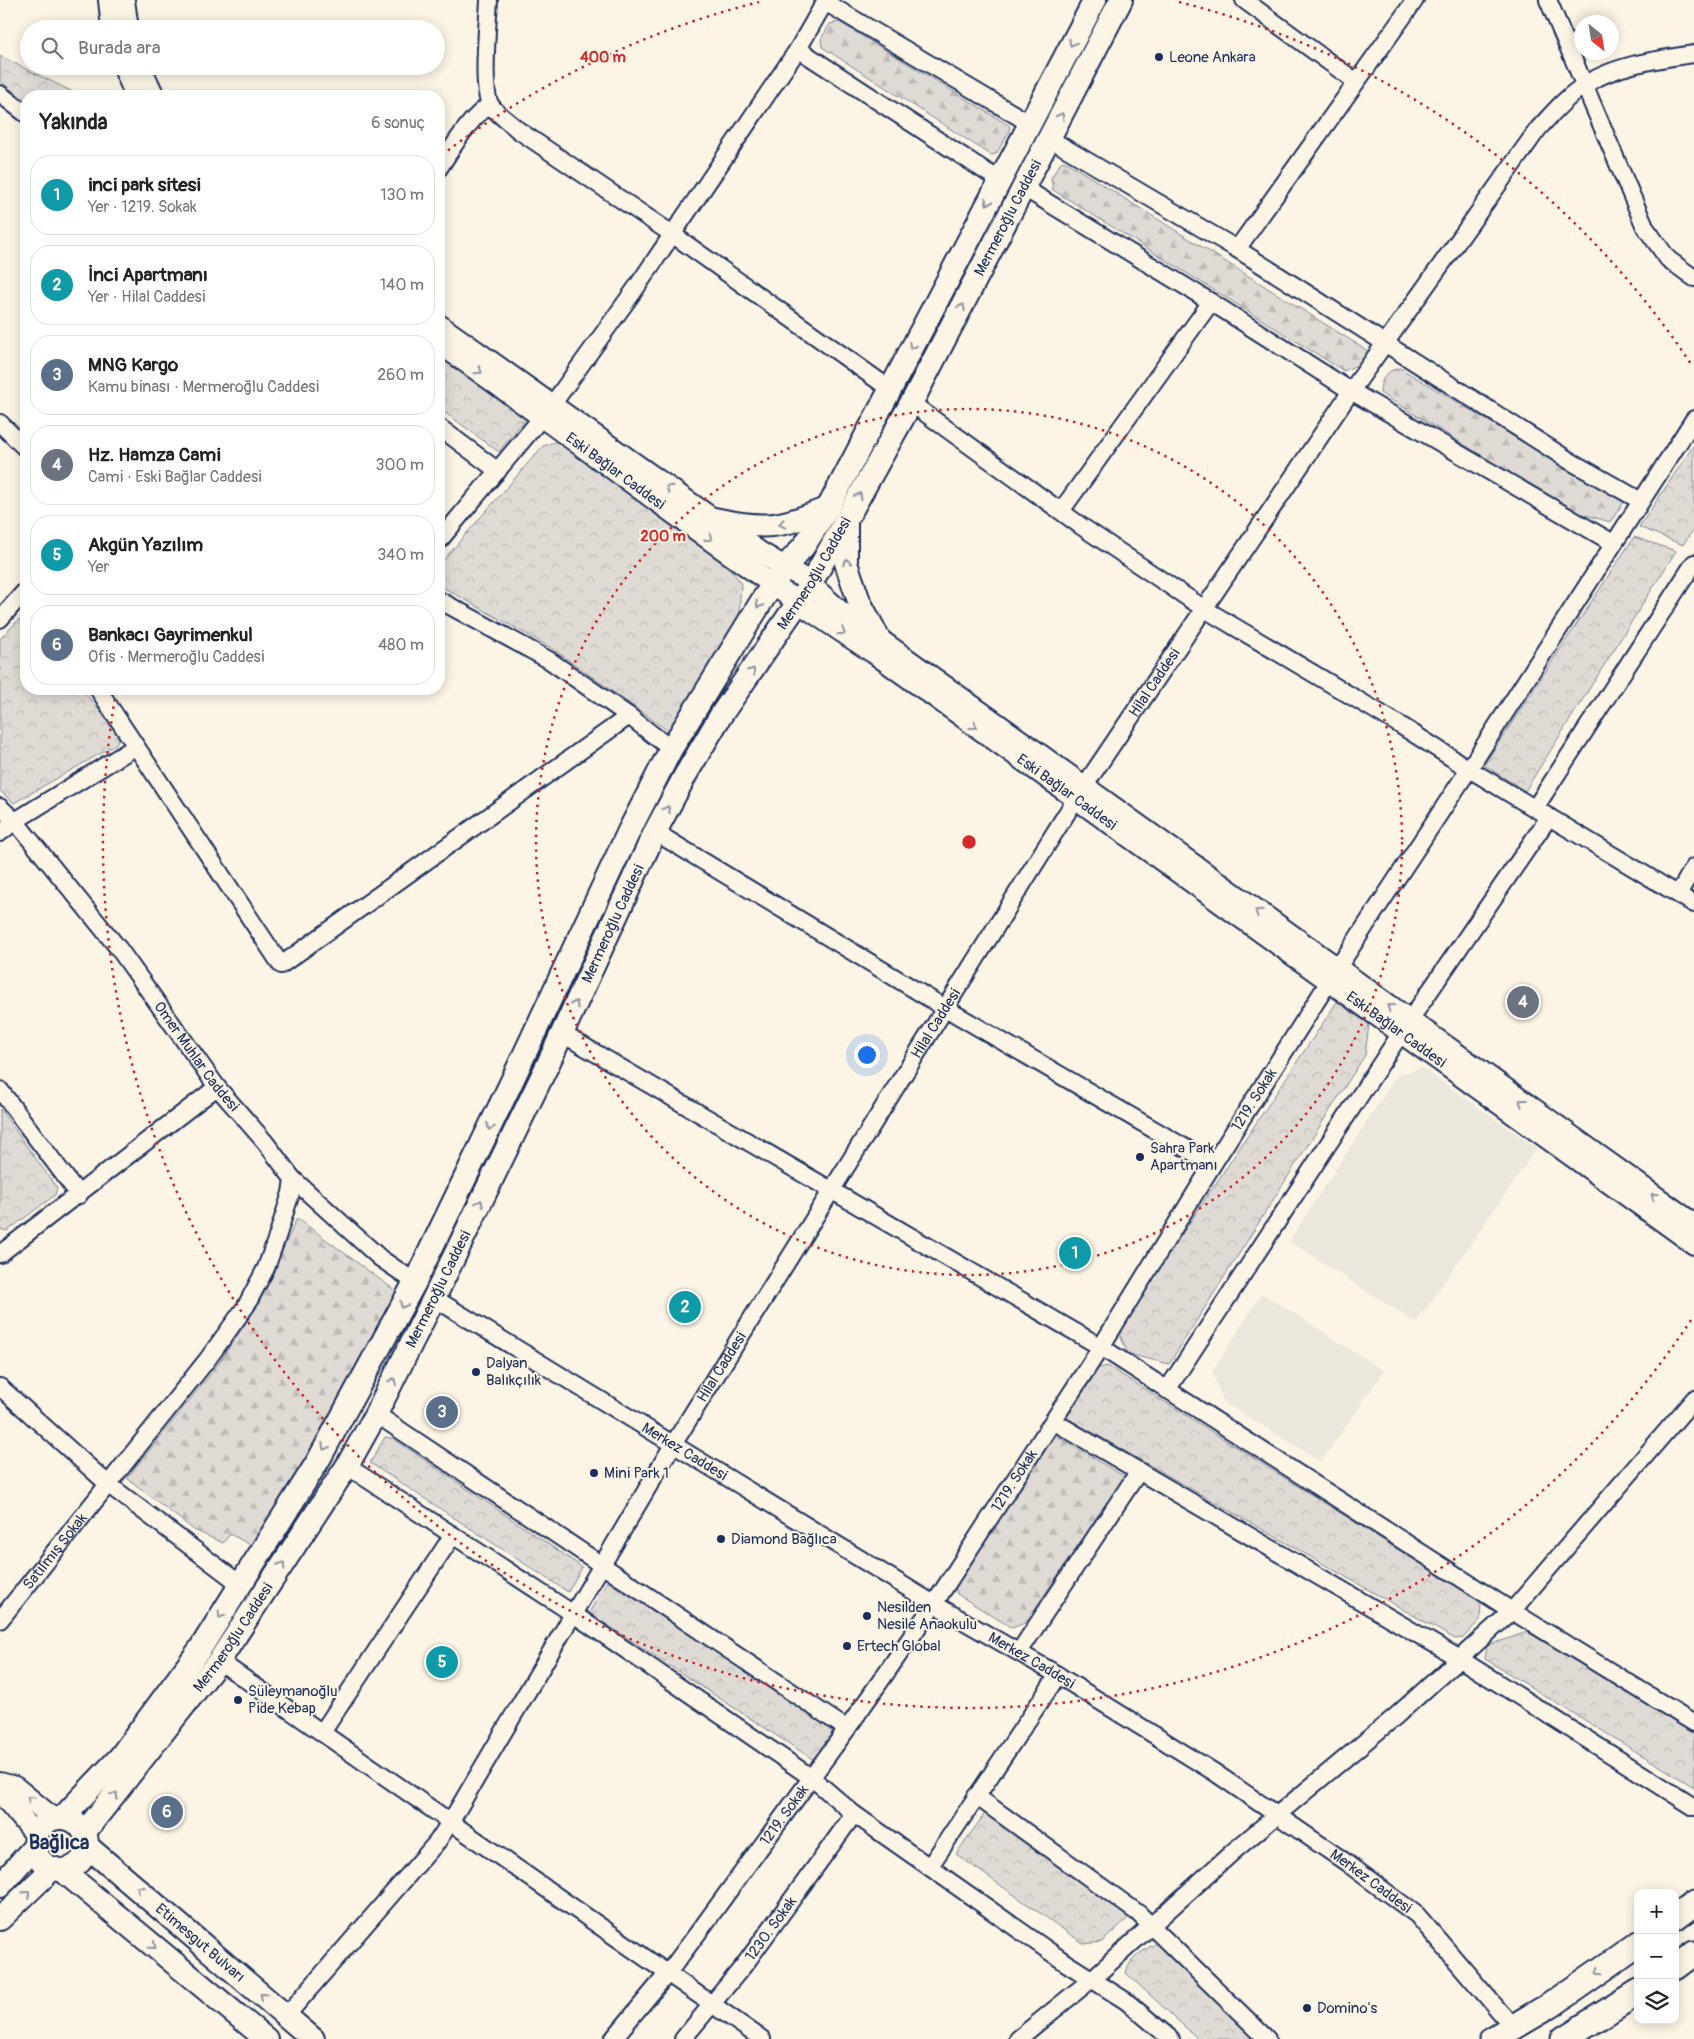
<!DOCTYPE html>
<html lang="tr">
<head>
<meta charset="utf-8">
<style>
	:root { --surface:#fff; --page:#f2f2f2; --text:#222; --muted:#767676; --line:#e0e0e0; --accent:#1b2f5e }
	body { margin:0; font-family:Pangolin,sans-serif; background:var(--page); color:var(--text) }
	.controls { position:absolute; right:15px; bottom:15px; display:grid; overflow:hidden; border-radius:10px; box-shadow:0 2px 12px #0003 }
	.controls button { width:45px; height:45px; display:grid; place-items:center; padding:0; border:0; border-bottom:1px solid var(--line); background:var(--surface); color:var(--text); font:25px sans-serif }
	.compass { position:absolute; left:1574px; top:15px; width:45px; height:45px; border-radius:50%; background:var(--surface); box-shadow:0 2px 12px #0003; rotate:150deg }
	.you { position:absolute; left:866px; top:1054px; width:18px; height:18px; margin:-12px; border:4px solid #fff; border-radius:50%; background:#1a73e8; box-shadow:0 0 0 8px #1a73e833 }
	.badge { display:grid; place-items:center; width:32px; height:32px; border-radius:50%; background:var(--accent); color:#fff; font-size:16px; font-weight:700 }
	.pin { position:absolute; translate:-50% -50%; border:2px solid #fff; box-shadow:0 1px 5px #0006 }
	.list { margin:0; padding:0; list-style:none }
	h2 { display:flex; justify-content:space-between; align-items:center; height:65px; margin:0; padding:0 20px; font-size:21px }
	h2 small { font-size:16px; font-weight:400; color:var(--muted) }
	.list li { display:grid; grid-template-columns:32px 1fr auto; gap:15px; align-items:center; box-sizing:border-box; height:80px; margin:0 10px 10px; padding:0 10px; border:1px solid var(--line); border-radius:20px }
	.list b { display:block; font-size:19px; white-space:nowrap }
	.list p { margin:0; font-size:16px; white-space:nowrap; color:var(--muted) }
	.list em { font-size:16px; font-style:normal; color:var(--muted) }
	.icon { flex:none; width:28px; height:28px; fill:none; stroke:currentColor; stroke-width:2; stroke-linecap:round; stroke-linejoin:round }
	.map { position:relative; flex:none; width:1694px; height:2039px; overflow:hidden }
	.search { position:absolute; background:var(--surface); box-shadow:0 2px 12px #0003; left:20px; top:20px; width:425px; height:55px; display:flex; align-items:center; gap:12px; box-sizing:border-box; padding:0 18px; border-radius:28px; color:var(--muted); font-size:19px }
	.panel { position:absolute; background:var(--surface); box-shadow:0 2px 12px #0003; left:20px; top:90px; width:425px; height:605px; border-radius:20px }
	.map>svg:first-child { display:block }
	.built { fill:#ece7dc }
	.forest { fill:url(#forest-firs); stroke:#7d8599 }
	.park { fill:url(#park-crowns); stroke:#7d8599 }
	.lines { fill:none; stroke-linecap:round; stroke-linejoin:round }
	.minor-casing { stroke:#1b2f5e; stroke-width:20 }
	.tertiary-casing { stroke:#1b2f5e; stroke-width:24 }
	.secondary-casing { stroke:#1b2f5e; stroke-width:26 }
	.primary-casing { stroke:#1b2f5e; stroke-width:29 }
	.minor { stroke:#fcf5e5; stroke-width:16 }
	.tertiary { stroke:#fcf5e5; stroke-width:20 }
	.secondary { stroke:#fcf5e5; stroke-width:22 }
	.primary { stroke:#fcf5e5; stroke-width:25 }
	.oneway { stroke:#8c92a2 }
	.ring { fill:none; stroke:#d62828; stroke-width:2.5; stroke-dasharray:2.5 5 }
	.poi-dot { fill:#1b2f5e; stroke:#fcf5e5; stroke-width:2 }
	.labels { text-anchor:middle; stroke-width:4; stroke-linejoin:round; paint-order:stroke }
	.poi-label { font-size:15px; fill:#1b2f5e; stroke:#fcf5e5; text-anchor:start }
	.street-label { font-size:15px; fill:#1b2f5e; stroke:#fcf5e5 }
	.district-label { font-size:20px; font-weight:bold; fill:#1b2f5e; stroke:#fcf5e5 }
	.centre { fill:#d62828; stroke:#fcf5e5; stroke-width:2.5 }
	.ring-label { font-size:15px; text-anchor:middle; font-weight:bold; fill:#d62828; stroke:#fcf5e5; stroke-width:4; stroke-linejoin:round; paint-order:stroke }
</style>
</head>
<body>
<div class="map">
<svg width="1694" height="2039" viewBox="0 0 1694 2039">
	<defs>
		<pattern id="forest-firs" width="22" height="20" patternUnits="userSpaceOnUse" patternTransform="scale(1.25)"><rect width="22" height="20" fill="#dfdbd4"/><path d="M5 1l3.5 6h-7zM16 11l3.5 6h-7z" fill="#bfbcb8"/></pattern>
		<pattern id="park-crowns" width="20" height="18" patternUnits="userSpaceOnUse" patternTransform="scale(1.25)"><rect width="20" height="18" fill="#dfdbd4"/><path d="M2 6a3 3 0 1 1 6 0M12 15a3 3 0 1 1 6 0" fill="none" stroke="#bfbcb8"/></pattern>
	</defs>
	<rect width="100%" height="100%" fill="#fcf5e5"/>
	<filter id="ink" filterUnits="userSpaceOnUse"><feTurbulence type="fractalNoise" baseFrequency=".02" numOctaves="2"/><feDisplacementMap in="SourceGraphic" scale="10" xChannelSelector="R" yChannelSelector="G"/><feConvolveMatrix kernelMatrix="1 2 1 2 8 2 1 2 1" color-interpolation-filters="sRGB"/></filter>
	<g filter="url(#ink)">
		<path class="built" d="M 1422,1068 L 1537,1148 L 1416,1323 L 1289,1241 L 1397,1075 Z
			M 1262,1293 L 1384,1371 L 1321,1462 L 1224,1402 L 1212,1372 Z"/>
		<path class="forest" d="M 839,22 L 1010,126 L 1009,132 L 996,154 L 991,155 L 822,47 L 821,39 L 830,24 Z
			M 1062,161 L 1068,163 L 1368,351 L 1359,364 L 1344,371 L 1053,190 L 1051,178 Z
			M 1400,368 L 1624,502 L 1610,522 L 1572,511 L 1380,393 C 1380,380 1386,370 1400,368 Z
			M 297,1218 L 397,1292 L 373,1343 L 256,1548 L 230,1534 L 223,1543 L 194,1530 L 127,1478 L 213,1371 L 258,1305 Z
			M 1053,1434 L 1125,1477 L 1025,1623 L 1012,1628 L 957,1594 L 954,1583 Z"/>
		<path class="park" d="M 0,56 L 81,96 L 26,96 L 26,101 L 0,81 Z
			M 439,357 L 525,419 L 499,452 L 439,408 Z
			M 558,441 L 719,554 L 741,583 L 739,615 L 668,731 L 553,649 L 439,585 L 439,565 L 543,446 Z
			M 1694,445 L 1694,528 L 1683,545 L 1639,527 Z
			M 1634,537 L 1676,551 L 1525,791 L 1484,765 Z
			M 19,619 L 26,628 L 26,689 L 82,689 L 120,737 L 115,745 L 14,803 L 0,791 L 0,639 Z
			M 1337,1002 L 1369,1024 L 1365,1055 L 1169,1364 L 1128,1354 L 1118,1330 Z
			M 0,1109 L 57,1188 L 55,1195 L 7,1231 L 0,1229 Z
			M 1108,1366 L 1481,1602 L 1480,1620 L 1463,1638 L 1455,1639 L 1065,1417 L 1094,1369 Z
			M 385,1437 L 394,1439 L 582,1567 L 568,1592 L 370,1463 Z
			M 607,1581 L 821,1721 L 832,1733 L 817,1762 L 589,1613 Z
			M 1530,1631 L 1694,1734 L 1694,1787 L 1485,1659 L 1487,1646 Z
			M 986,1812 L 1131,1915 L 1102,1942 L 1084,1944 L 956,1854 Z
			M 1157,1943 L 1258,2039 L 1198,2039 L 1126,1973 C 1129,1958 1144,1950 1157,1943 Z"/>
		<g class="lines">
			<g class="minor-casing">
				<g id="minor">
					<path d="M 489,0 C 488,22 481,86 490,104 C 496,114 510,122 518,130 L 672,234 L 890,389"/>
					<path d="M 1244,0 L 1355,81"/>
					<path d="M 1548,0 L 1645,227 L 1668,259 L 1694,278"/>
					<path d="M 825,2 L 1029,123"/>
					<path d="M 798,49 L 999,180"/>
					<path d="M 0,94 L 26,114"/>
					<path d="M 1050,139 L 1237,249 L 1570,461 L 1641,501"/>
					<path d="M 439,168 C 454,146 468,119 490,105"/>
					<path d="M 1024,188 L 1211,302 L 1351,391 L 1613,543"/>
					<path d="M 1237,249 L 1415,0"/>
					<path d="M 911,403 L 1081,526 L 1203,608 L 1400,725 L 1469,769 L 1694,904"/>
					<path d="M 0,423 L 26,449"/>
					<path d="M 439,427 L 498,471"/>
					<path d="M 1061,511 L 1211,302"/>
					<path d="M 439,541 L 552,405 L 636,288 L 798,49 L 826,0"/>
					<path d="M 439,600 L 549,660 L 629,716 L 671,749"/>
					<path d="M 0,619 L 26,590"/>
					<path d="M 98,689 L 281,965 L 629,716"/>
					<path id="s1" d="M 0,807 L 15,821 L 119,949 L 217,1087 L 265,1142 L 293,1179 L 380,1258 L 415,1282"/>
					<path d="M 1535,808 L 1694,563"/>
					<path d="M 655,832 L 945,1008 L 1213,1164"/>
					<path d="M 0,833 L 15,821 L 135,747"/>
					<path d="M 1678,894 L 1694,867"/>
					<path d="M 561,1033 L 1101,1347 L 1512,1611 L 1694,1723"/>
					<path d="M 0,1090 L 79,1195"/>
					<path d="M 0,1254 L 217,1087"/>
					<path id="s2" d="M 434,1298 L 934,1604 L 1051,1671 L 1214,1772 L 1347,1863 L 1417,1915 L 1513,2027"/>
					<path d="M 0,1387 L 109,1485 L 240,1584"/>
					<path d="M 1167,1390 L 1401,1033 L 1549,817"/>
					<path d="M 376,1414 L 847,1729"/>
					<path d="M 1053,1421 L 1460,1659 L 1694,1807"/>
					<path d="M 347,1466 L 572,1613 L 812,1778 L 854,1814 L 1066,1963 L 1126,2001 L 1171,2039"/>
					<path id="s3" d="M 0,1620 L 207,1360 L 246,1306 L 266,1268 L 277,1237 L 291,1193 L 293,1179"/>
					<path d="M 1019,1652 L 1139,1471"/>
					<path d="M 219,1661 L 762,2039"/>
					<path d="M 323,1731 L 453,1535"/>
					<path d="M 976,1796 L 1138,1913 L 1267,2039"/>
					<path d="M 930,1866 L 1058,1675"/>
					<path id="s4" d="M 286,2016 L 437,1842 L 451,1821 L 674,1443 L 1075,800 L 1351,391 L 1538,129 C 1552,114 1565,98 1583,86 C 1614,65 1658,59 1694,54"/>
					<path id="s5" d="M 613,2039 L 668,1973 L 706,1922 L 847,1729 L 934,1604 L 1101,1347 L 1213,1164 L 1335,972 L 1469,769 L 1694,419"/>
					<path id="s6" d="M 683,2039 L 745,1964 L 854,1814"/>
					<path d="M 1018,2039 L 1092,1979 L 1235,1850 L 1396,1716 L 1512,1611 L 1694,1399"/>
				</g>
			</g>
			<g class="tertiary-casing">
				<g id="tertiary">
					<path d="M 109,0 L 112,29"/>
					<path d="M 124,0 L 128,29"/>
					<path d="M 123,66 L 136,96"/>
					<path d="M 140,66 L 154,96"/>
					<path d="M 439,325 L 758,551 L 803,578 L 840,611 L 1694,1224"/>
					<path id="s7" d="M 439,343 C 584,445 725,556 874,653 L 1694,1244"/>
					<path d="M 0,1783 L 15,1787 L 54,1819"/>
					<path d="M 3,1785 L 5,1798 L 36,1835"/>
				</g>
			</g>
			<g class="secondary-casing">
				<g id="secondary">
					<path d="M 714,519 C 765,530 780,528 828,508"/>
					<path d="M 846,522 L 846,563 L 859,601 L 879,639"/>
					<path d="M 62,1818 L 120,1757 L 200,1649 L 318,1461 L 415,1282 L 511,1083 L 629,831 L 671,749 L 763,599 L 785,567 L 804,546 L 828,508 L 1095,0"/>
					<circle cx="61" cy="1844" r="26"/>
					<path id="s8" d="M 84,1833 L 219,1661 L 347,1466 L 376,1414 L 434,1298 L 548,1064 L 655,832 L 686,774 L 721,715 L 810,585 L 915,396 L 1121,0"/>
					<path id="s9" d="M 87,1846 L 313,2039"/>
					<path d="M 62,1870 L 266,2039"/>
					<path d="M 0,1886 L 35,1846"/>
					<path d="M 0,1919 L 53,1868"/>
				</g>
			</g>
			<g class="primary-casing">
				<path id="primary" d="M 1675,1918 L 1694,1904
					M 1675,1967 L 1694,1953
					M 1493,2039 L 1551,2005 L 1638,1944
					M 1564,2039 L 1638,1992"/>
			</g>
			<use href="#minor" class="minor"/>
			<use href="#tertiary" class="tertiary"/>
			<use href="#secondary" class="secondary"/>
			<use href="#primary" class="primary"/>
		</g>
		<defs><path id="oneway-chevron" d="M-2-3.5L2.5 0L-2 3.5" fill="none" stroke-width="1.6" stroke-linecap="round" stroke-linejoin="round" transform="scale(1.25)"/></defs>
		<g class="oneway">
			<use href="#oneway-chevron" transform="translate(1072 43) rotate(118)"/>
			<use href="#oneway-chevron" transform="translate(1061 116) rotate(-63)"/>
			<use href="#oneway-chevron" transform="translate(988 202) rotate(118)"/>
			<use href="#oneway-chevron" transform="translate(962 307) rotate(-62)"/>
			<use href="#oneway-chevron" transform="translate(912 346) rotate(118)"/>
			<use href="#oneway-chevron" transform="translate(479 371) rotate(35)"/>
			<use href="#oneway-chevron" transform="translate(669 488) rotate(-145)"/>
			<use href="#oneway-chevron" transform="translate(859 496) rotate(-61)"/>
			<use href="#oneway-chevron" transform="translate(782 524) rotate(167)"/>
			<use href="#oneway-chevron" transform="translate(709 538) rotate(36)"/>
			<use href="#oneway-chevron" transform="translate(847 562) rotate(-99)"/>
			<use href="#oneway-chevron" transform="translate(759 605) rotate(122)"/>
			<use href="#oneway-chevron" transform="translate(842 632) rotate(33)"/>
			<use href="#oneway-chevron" transform="translate(752 671) rotate(-55)"/>
			<use href="#oneway-chevron" transform="translate(974 726) rotate(36)"/>
			<use href="#oneway-chevron" transform="translate(667 809) rotate(-62)"/>
			<use href="#oneway-chevron" transform="translate(1258 912) rotate(-145)"/>
			<use href="#oneway-chevron" transform="translate(575 1004) rotate(-65)"/>
			<use href="#oneway-chevron" transform="translate(1390 1007) rotate(-144)"/>
			<use href="#oneway-chevron" transform="translate(1522 1102) rotate(-144)"/>
			<use href="#oneway-chevron" transform="translate(490 1127) rotate(116)"/>
			<use href="#oneway-chevron" transform="translate(1654 1196) rotate(-144)"/>
			<use href="#oneway-chevron" transform="translate(480 1203) rotate(-64)"/>
			<use href="#oneway-chevron" transform="translate(403 1305) rotate(119)"/>
			<use href="#oneway-chevron" transform="translate(393 1381) rotate(-64)"/>
			<use href="#oneway-chevron" transform="translate(325 1447) rotate(118)"/>
			<use href="#oneway-chevron" transform="translate(282 1565) rotate(-57)"/>
			<use href="#oneway-chevron" transform="translate(221 1615) rotate(122)"/>
			<use href="#oneway-chevron" transform="translate(115 1795) rotate(-53)"/>
			<use href="#oneway-chevron" transform="translate(30 1799) rotate(-141)"/>
			<use href="#oneway-chevron" transform="translate(140 1889) rotate(-139)"/>
			<use href="#oneway-chevron" transform="translate(27 1894) rotate(-44)"/>
			<use href="#oneway-chevron" transform="translate(153 1946) rotate(39)"/>
			<use href="#oneway-chevron" transform="translate(1598 1972) rotate(145)"/>
			<use href="#oneway-chevron" transform="translate(263 1996) rotate(-139)"/>
		</g>
	</g>
	<g class="ring">
		<circle cx="969" cy="842" r="433"/>
		<path d="M1691 1320A866 866 0 0 1 116 692M442 155A866 866 0 0 1 759 2M1179 2A866 866 0 0 1 1691 364"/>
	</g>
	<g class="poi-dot">
		<circle cx="1159" cy="57" r="5"/>
		<circle cx="1140" cy="1157" r="5"/>
		<circle cx="476" cy="1372" r="5"/>
		<circle cx="594" cy="1473" r="5"/>
		<circle cx="721" cy="1539" r="5"/>
		<circle cx="867" cy="1616" r="5"/>
		<circle cx="847" cy="1646" r="5"/>
		<circle cx="238" cy="1700" r="5"/>
		<circle cx="1307" cy="2008" r="5"/>
	</g>
	<g class="labels">
		<g class="poi-label">
			<text x="1169" y="62">Leone Ankara</text>
			<text x="1150" y="1153">Sahra Park<tspan x="1150" dy="17">Apartmanı</tspan></text>
			<text x="486" y="1368">Dalyan<tspan x="486" dy="17">Balıkçılık</tspan></text>
			<text x="604" y="1478">Mini Park 1</text>
			<text x="731" y="1544">Diamond Bağlıca</text>
			<text x="877" y="1612">Nesilden<tspan x="877" dy="17">Nesile Anaokulu</tspan></text>
			<text x="857" y="1651">Ertech Global</text>
			<text x="248" y="1696">Süleymanoğlu<tspan x="248" dy="17">Pide Kebap</tspan></text>
			<text x="1317" y="2013">Domino's</text>
		</g>
		<g class="street-label">
			<text dy="5" stroke="none"><textPath href="#s8" startOffset="1866">Mermeroğlu Caddesi</textPath></text>
			<text dy="5" stroke="none"><textPath href="#s7" startOffset="218">Eski Bağlar Caddesi</textPath></text>
			<text dy="5" stroke="none"><textPath href="#s8" startOffset="1461">Mermeroğlu Caddesi</textPath></text>
			<text dy="5" stroke="none"><textPath href="#s4" startOffset="1594">Hilal Caddesi</textPath></text>
			<text dy="5" stroke="none"><textPath href="#s7" startOffset="772">Eski Bağlar Caddesi</textPath></text>
			<text dy="5" stroke="none"><textPath href="#s8" startOffset="1056">Mermeroğlu Caddesi</textPath></text>
			<text dy="5" stroke="none"><textPath href="#s4" startOffset="1189">Hilal Caddesi</textPath></text>
			<text dy="5" stroke="none"><textPath href="#s7" startOffset="1178">Eski Bağlar Caddesi</textPath></text>
			<text dy="5" stroke="none"><textPath href="#s1" startOffset="318">Omer Muhlar Caddesi</textPath></text>
			<text dy="5" stroke="none"><textPath href="#s5" startOffset="1138">1219. Sokak</textPath></text>
			<text dy="5" stroke="none"><textPath href="#s8" startOffset="651">Mermeroğlu Caddesi</textPath></text>
			<text dy="5" stroke="none"><textPath href="#s4" startOffset="784">Hilal Caddesi</textPath></text>
			<text dy="5" stroke="none"><textPath href="#s2" startOffset="294">Merkez Caddesi</textPath></text>
			<text dy="5" stroke="none"><textPath href="#s5" startOffset="688">1219. Sokak</textPath></text>
			<text dy="5" stroke="none"><textPath href="#s3" startOffset="88">Satılmış Sokak</textPath></text>
			<text dy="5" stroke="none"><textPath href="#s8" startOffset="246">Mermeroğlu Caddesi</textPath></text>
			<text dy="5" stroke="none"><textPath href="#s2" startOffset="699">Merkez Caddesi</textPath></text>
			<text dy="5" stroke="none"><textPath href="#s5" startOffset="282">1219. Sokak</textPath></text>
			<text dy="5" stroke="none"><textPath href="#s2" startOffset="1104">Merkez Caddesi</textPath></text>
			<text dy="5" stroke="none"><textPath href="#s6" startOffset="141">1230. Sokak</textPath></text>
			<text dy="5" stroke="none"><textPath href="#s9" startOffset="149">Etimesgut Bulvarı</textPath></text>
		</g>
		<g class="district-label">
			<text x="59" y="1849">Bağlıca</text>
		</g>
	</g>
	<circle cx="969" cy="842" r="8" class="centre"/>
	<g class="ring-label">
		<text x="603" y="62">400 m</text>
		<text x="663" y="541">200 m</text>
	</g>
</svg>
<div class="controls">
<button>+</button>
<button>−</button>
<button><svg class="icon" aria-label="layers" viewBox="0 0 24 24"><path d="M12 4l9 5-9 5-9-5zM3 14l9 5 9-5"/></svg></button>
</div>
<svg class="compass" viewBox="-18 -18 36 36"><path d="M0-13l5 13h-10z" fill="#e53935"/><path d="M0 13l5-13h-10z" fill="#767676"/></svg>
<div class="you"></div>
<div class="pin badge" style="left:1075px;top:1253px;background:#0f9aa8">1</div>
<div class="pin badge" style="left:685px;top:1307px;background:#0f9aa8">2</div>
<div class="pin badge" style="left:442px;top:1412px;background:#5c6f8a">3</div>
<div class="pin badge" style="left:1523px;top:1002px;background:#6b7280">4</div>
<div class="pin badge" style="left:442px;top:1662px;background:#0f9aa8">5</div>
<div class="pin badge" style="left:167px;top:1812px;background:#5c6f8a">6</div>
<div class="search"><svg class="icon" aria-label="search" viewBox="0 0 24 24"><circle cx="10" cy="10" r="6"/><path d="M15 15l6 6"/></svg>Burada ara</div>
<section class="panel">
<h2>Yakında<small>6 sonuç</small></h2>
<ul class="list">
<li><span class="badge" style="background:#0f9aa8">1</span><div><b>inci park sitesi</b><p>Yer · 1219. Sokak</p></div><em>130 m</em></li>
<li><span class="badge" style="background:#0f9aa8">2</span><div><b>İnci Apartmanı</b><p>Yer · Hilal Caddesi</p></div><em>140 m</em></li>
<li><span class="badge" style="background:#5c6f8a">3</span><div><b>MNG Kargo</b><p>Kamu binası · Mermeroğlu Caddesi</p></div><em>260 m</em></li>
<li><span class="badge" style="background:#6b7280">4</span><div><b>Hz. Hamza Cami</b><p>Cami · Eski Bağlar Caddesi</p></div><em>300 m</em></li>
<li><span class="badge" style="background:#0f9aa8">5</span><div><b>Akgün Yazılım</b><p>Yer</p></div><em>340 m</em></li>
<li><span class="badge" style="background:#5c6f8a">6</span><div><b>Bankacı Gayrimenkul</b><p>Ofis · Mermeroğlu Caddesi</p></div><em>480 m</em></li>
</ul>
</section>
</div>
</body>
</html>
